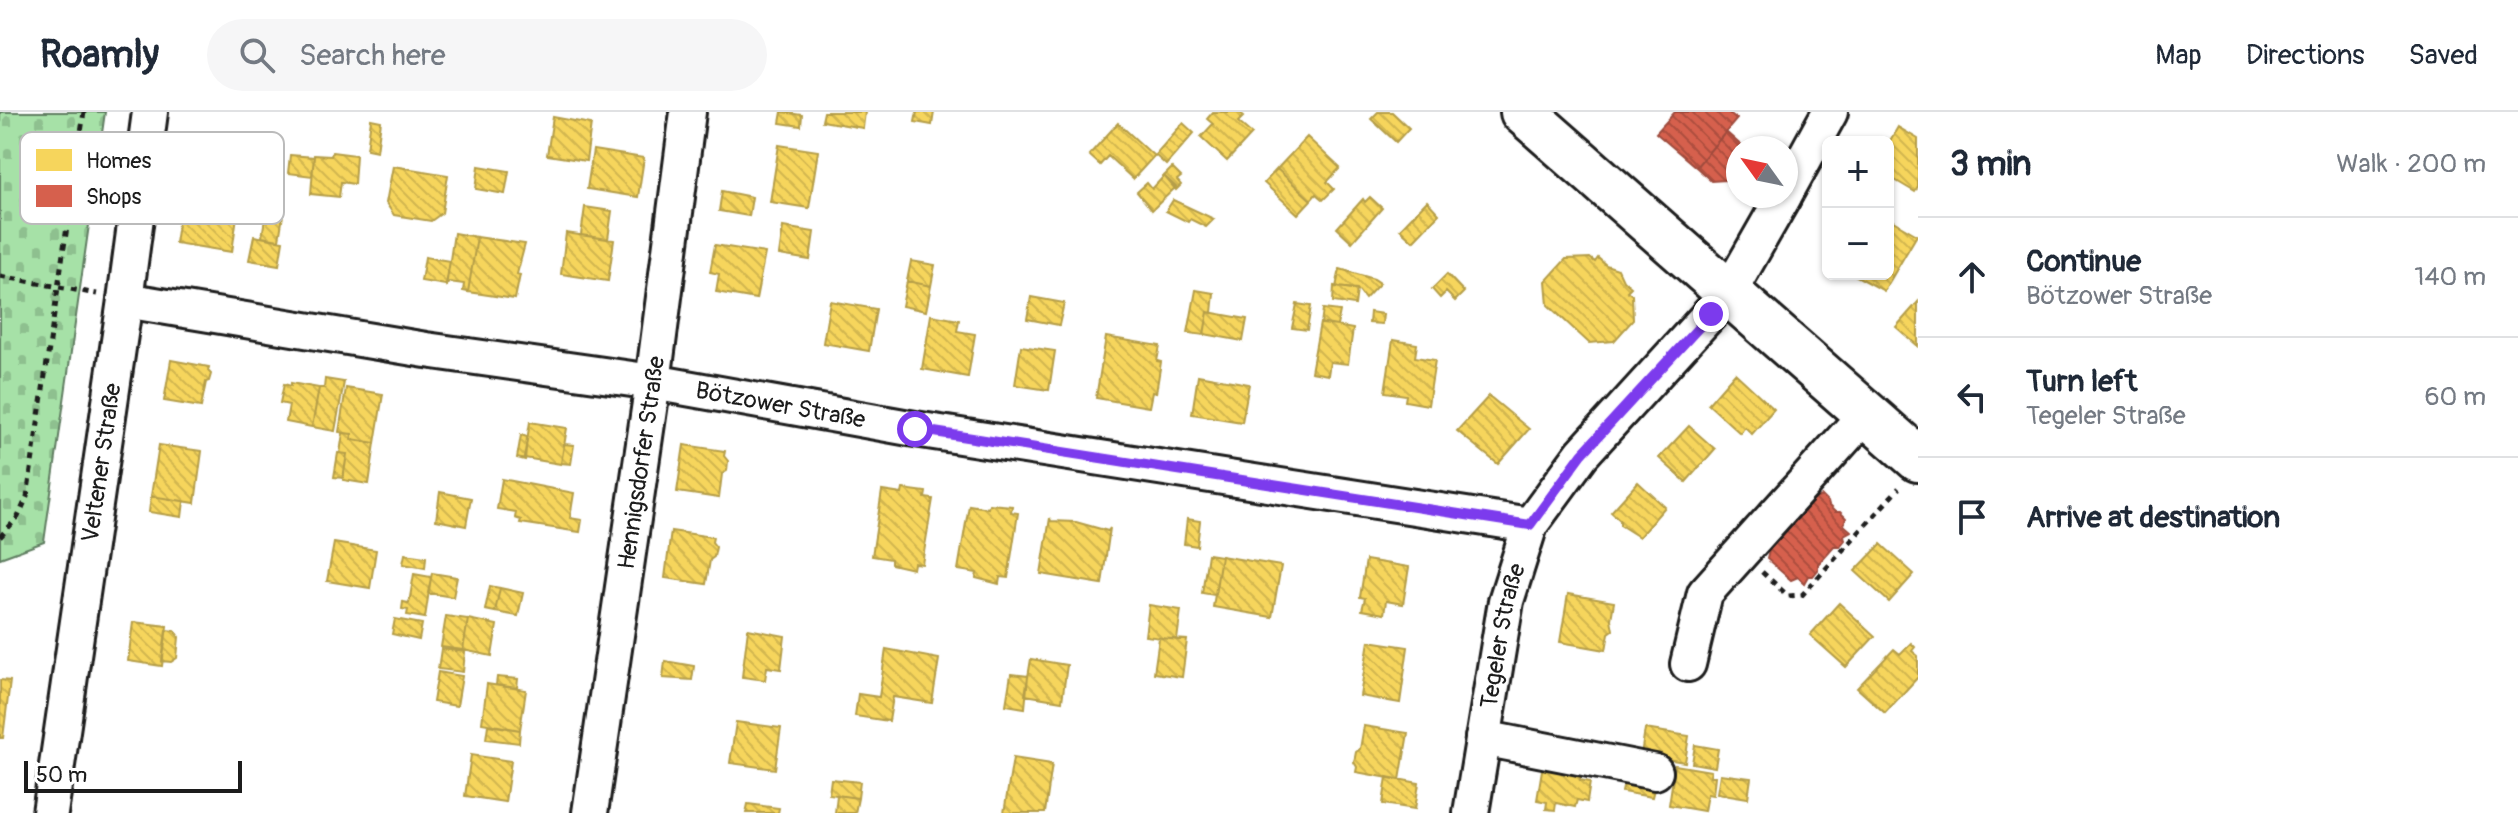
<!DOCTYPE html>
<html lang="en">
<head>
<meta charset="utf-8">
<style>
	:root { --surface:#fff; --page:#f6f6f7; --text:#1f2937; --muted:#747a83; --line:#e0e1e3 }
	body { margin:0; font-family:Pangolin,sans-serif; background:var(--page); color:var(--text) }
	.controls { position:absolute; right:24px; top:24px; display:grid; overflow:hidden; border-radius:12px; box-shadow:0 2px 6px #0004 }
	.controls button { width:72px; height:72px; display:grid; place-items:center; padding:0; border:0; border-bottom:2px solid var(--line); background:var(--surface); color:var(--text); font:40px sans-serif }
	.compass { position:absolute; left:1726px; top:24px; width:72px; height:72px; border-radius:50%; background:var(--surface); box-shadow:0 2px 6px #0004; rotate:303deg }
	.scale { position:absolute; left:24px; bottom:20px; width:218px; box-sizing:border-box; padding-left:8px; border:4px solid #1c1c1c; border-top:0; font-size:22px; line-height:28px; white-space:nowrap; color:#1c1c1c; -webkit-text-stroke:6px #fff; paint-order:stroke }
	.stop { position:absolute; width:24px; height:24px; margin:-18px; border:6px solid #7c3aed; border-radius:50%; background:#fff }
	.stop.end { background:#7c3aed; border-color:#fff; box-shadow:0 2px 8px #0008 }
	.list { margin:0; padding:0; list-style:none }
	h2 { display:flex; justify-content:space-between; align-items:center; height:104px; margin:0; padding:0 32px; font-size:34px }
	h2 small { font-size:26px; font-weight:400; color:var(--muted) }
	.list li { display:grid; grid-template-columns:52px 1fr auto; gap:24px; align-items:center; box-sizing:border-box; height:120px; padding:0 32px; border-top:2px solid var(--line) }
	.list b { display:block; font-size:30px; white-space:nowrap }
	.list p { margin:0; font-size:26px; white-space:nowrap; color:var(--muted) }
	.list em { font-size:26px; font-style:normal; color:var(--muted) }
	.icon { flex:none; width:44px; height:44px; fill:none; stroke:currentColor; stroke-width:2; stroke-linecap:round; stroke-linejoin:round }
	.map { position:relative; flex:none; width:1918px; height:701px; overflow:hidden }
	header { display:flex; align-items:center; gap:48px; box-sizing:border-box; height:112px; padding:0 40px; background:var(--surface); border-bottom:2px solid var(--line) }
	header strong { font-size:38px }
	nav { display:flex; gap:44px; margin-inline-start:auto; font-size:28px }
	.search { width:560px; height:72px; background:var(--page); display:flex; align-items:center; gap:20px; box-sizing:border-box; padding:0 28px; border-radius:44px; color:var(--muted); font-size:30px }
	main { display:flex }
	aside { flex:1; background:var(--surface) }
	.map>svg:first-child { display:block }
	.cemetery { fill:url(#cemetery-stones); stroke:#617e62; stroke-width:2 }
	.homes { fill:url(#homes-back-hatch); stroke:#b59e49; stroke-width:2 }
	.shops { fill:url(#shops-back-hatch); stroke:#9e4c3e; stroke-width:2 }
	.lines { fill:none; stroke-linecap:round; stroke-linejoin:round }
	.minor-casing { stroke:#1c1c1c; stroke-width:40 }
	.major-casing { stroke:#1c1c1c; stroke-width:50 }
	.path { stroke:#1c1c1c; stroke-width:5; stroke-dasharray:6 6; stroke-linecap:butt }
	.minor { stroke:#fff; stroke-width:34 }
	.major { stroke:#fff; stroke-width:44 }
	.route { stroke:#7c3aed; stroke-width:10 }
	.labels { text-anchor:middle; stroke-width:8; stroke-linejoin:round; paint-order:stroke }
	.street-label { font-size:24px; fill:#1c1c1c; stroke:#fff }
	.key { fill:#fff; stroke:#bbb; stroke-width:2 }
	.key-label { font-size:22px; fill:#1c1c1c }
</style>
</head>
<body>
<header>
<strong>Roamly</strong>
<div class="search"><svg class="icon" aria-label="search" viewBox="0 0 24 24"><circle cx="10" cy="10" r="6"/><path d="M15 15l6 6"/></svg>Search here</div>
<nav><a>Map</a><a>Directions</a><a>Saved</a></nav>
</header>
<main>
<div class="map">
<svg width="1918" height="701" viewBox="0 0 1918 701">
	<defs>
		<pattern id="cemetery-stones" width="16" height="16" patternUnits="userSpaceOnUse" patternTransform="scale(2)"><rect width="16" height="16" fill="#a6e1a7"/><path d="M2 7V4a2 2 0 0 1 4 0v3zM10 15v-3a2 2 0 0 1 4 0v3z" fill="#8ec08f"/></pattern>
		<pattern id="homes-back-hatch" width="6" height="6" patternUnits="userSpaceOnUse" patternTransform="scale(2)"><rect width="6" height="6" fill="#f6d55c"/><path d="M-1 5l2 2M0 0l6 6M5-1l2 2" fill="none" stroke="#d2b64f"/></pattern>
		<pattern id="shops-back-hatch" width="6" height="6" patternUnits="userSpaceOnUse" patternTransform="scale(2)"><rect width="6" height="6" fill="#d6604d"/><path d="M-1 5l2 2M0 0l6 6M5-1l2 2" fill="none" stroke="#ad4e3f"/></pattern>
	</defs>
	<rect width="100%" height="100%" fill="#fff"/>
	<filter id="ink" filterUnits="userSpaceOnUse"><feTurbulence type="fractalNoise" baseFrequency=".0125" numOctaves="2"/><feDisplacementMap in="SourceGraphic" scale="16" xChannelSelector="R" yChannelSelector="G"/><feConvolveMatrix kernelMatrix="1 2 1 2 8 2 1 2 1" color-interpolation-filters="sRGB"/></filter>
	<g filter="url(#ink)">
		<path class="cemetery" d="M 0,0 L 105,0 L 44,430 L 0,446 Z"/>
		<path class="homes" d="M 782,0 L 802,3 L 801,14 L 780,11 Z
			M 824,0 L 865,0 L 863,16 L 822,9 Z
			M 917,0 L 934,0 L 932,13 L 915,10 Z
			M 1213,0 L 1239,0 L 1244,4 L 1238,10 L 1252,22 L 1227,49 L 1201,25 L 1213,12 L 1207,7 Z
			M 1378,0 L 1392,0 L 1409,16 L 1396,30 L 1371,7 Z
			M 553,5 L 591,12 L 586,49 L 547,43 Z
			M 371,7 L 381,9 L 377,39 L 367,37 Z
			M 1118,11 L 1154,44 L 1133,67 L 1108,44 L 1100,53 L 1089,43 Z
			M 1183,11 L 1194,21 L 1166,53 L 1155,43 Z
			M 1898,15 L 1918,27 L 1918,75 L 1915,80 L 1888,64 L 1888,32 Z
			M 1307,25 L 1340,56 L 1327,70 L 1334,77 L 1323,88 L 1316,82 L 1311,88 L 1277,57 Z
			M 779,33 L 818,39 L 809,96 L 770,90 Z
			M 593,38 L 644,46 L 638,85 L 587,77 Z
			M 332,40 L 356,43 L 354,72 L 341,70 L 339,85 L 311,82 L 314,43 L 331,44 Z
			M 290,43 L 314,45 L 312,64 L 288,61 Z
			M 393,54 L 448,63 L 442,101 L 431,109 L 394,103 L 386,91 Z
			M 479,54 L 509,59 L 505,82 L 476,77 Z
			M 1172,56 L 1181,65 L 1177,68 L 1181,73 L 1176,78 L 1164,64 Z
			M 1277,57 L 1311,88 L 1298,102 L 1264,71 Z
			M 1164,64 L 1176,75 L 1152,98 L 1137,80 L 1147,71 L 1152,77 Z
			M 722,79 L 752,85 L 749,104 L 719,99 Z
			M 183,81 L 207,85 L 204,99 L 237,104 L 232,140 L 175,131 Z
			M 1370,85 L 1382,96 L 1352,130 L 1337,116 L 1363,87 L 1365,90 Z
			M 1173,88 L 1214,107 L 1206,115 L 1190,107 L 1188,110 L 1166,99 Z
			M 1427,89 L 1439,102 L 1413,129 L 1400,117 Z
			M 267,94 L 284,97 L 279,128 L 262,125 Z
			M 585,95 L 612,99 L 608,127 L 581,123 Z
			M 1888,106 L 1917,123 L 1884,179 L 1853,162 L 1888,162 Z
			M 783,115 L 814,120 L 810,148 L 779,143 Z
			M 454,121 L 477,125 L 468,180 L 463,179 L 464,172 L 449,170 L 446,175 Z
			M 566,121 L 614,128 L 608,169 L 561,162 Z
			M 254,124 L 283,129 L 279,153 L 249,148 Z
			M 477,125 L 525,132 L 517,162 L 520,163 L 515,187 L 468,180 Z
			M 715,133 L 765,141 L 756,187 L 716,180 L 719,162 L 710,160 Z
			M 425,145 L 450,149 L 446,173 L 421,169 Z
			M 1590,146 L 1595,150 L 1598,146 L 1606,153 L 1618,157 L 1623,168 L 1631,175 L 1627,179 L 1632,183 L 1633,208 L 1614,229 L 1589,231 L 1548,193 L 1546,169 L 1566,147 Z
			M 911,149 L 935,153 L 931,174 L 907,169 Z
			M 1340,157 L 1374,167 L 1380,171 L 1365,187 L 1357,177 L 1336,175 Z
			M 1447,162 L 1464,180 L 1455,189 L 1446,180 L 1440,186 L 1432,177 Z
			M 907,169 L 931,174 L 926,199 L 902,194 Z
			M 1334,174 L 1357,178 L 1355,193 L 1333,190 Z
			M 1196,178 L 1214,181 L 1212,201 L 1208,200 L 1204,223 L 1188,221 Z
			M 1031,185 L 1064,191 L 1059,213 L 1027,207 Z
			M 830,189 L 876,197 L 869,239 L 823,231 Z
			M 1918,190 L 1918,234 L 1896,215 Z
			M 1297,192 L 1311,194 L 1307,218 L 1292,216 Z
			M 1323,197 L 1340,199 L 1337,214 L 1321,212 Z
			M 1208,200 L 1247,207 L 1243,229 L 1204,222 Z
			M 1370,200 L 1383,202 L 1382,212 L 1369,211 Z
			M 931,203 L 959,208 L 957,219 L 975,222 L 968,265 L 922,257 Z
			M 1320,211 L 1353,217 L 1348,252 L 1330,250 L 1328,263 L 1311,260 Z
			M 1106,225 L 1160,234 L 1157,249 L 1161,250 L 1156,281 L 1152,280 L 1149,295 L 1096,286 Z
			M 1393,228 L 1417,232 L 1415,245 L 1435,248 L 1428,293 L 1405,289 L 1406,283 L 1385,280 Z
			M 1021,234 L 1055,239 L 1049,278 L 1015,273 Z
			M 171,248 L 209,255 L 208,259 L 211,262 L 209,269 L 206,270 L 201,295 L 164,289 Z
			M 1735,261 L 1774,297 L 1752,322 L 1745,315 L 1740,321 L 1708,292 Z
			M 1198,263 L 1249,272 L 1242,310 L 1192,302 Z
			M 325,267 L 344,270 L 335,319 L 312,315 L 319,276 L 324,276 Z
			M 291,271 L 319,276 L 312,315 L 286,310 L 289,293 L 280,291 L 284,272 L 291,274 Z
			M 346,276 L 383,282 L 375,331 L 352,327 L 352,322 L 339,320 Z
			M 1489,284 L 1529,317 L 1498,352 L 1457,319 Z
			M 530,310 L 567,316 L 561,352 L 524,346 Z
			M 1689,314 L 1715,337 L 1686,370 L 1659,346 Z
			M 343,321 L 352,322 L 351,328 L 375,331 L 369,372 L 343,368 L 347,342 L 340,341 Z
			M 521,323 L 527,325 L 525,348 L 517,346 Z
			M 564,332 L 574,333 L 571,352 L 561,351 Z
			M 159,333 L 202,339 L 195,391 L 151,384 Z
			M 684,333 L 725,339 L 724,344 L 728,349 L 727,359 L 722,362 L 719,386 L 677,380 Z
			M 338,341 L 347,342 L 343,366 L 334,365 Z
			M 502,367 L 574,381 L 570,406 L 582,408 L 580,420 L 520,411 L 521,408 L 515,406 L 516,400 L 497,397 Z
			M 1638,370 L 1665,395 L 1639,425 L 1620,413 L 1620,408 L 1611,400 Z
			M 903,377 L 926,380 L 925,386 L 933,387 L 922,452 L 914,451 L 913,457 L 891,452 L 891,447 L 872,444 L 882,379 L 902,382 Z
			M 440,380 L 471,386 L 466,414 L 436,408 Z
			M 151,384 L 184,389 L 182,405 L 149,400 Z
			M 989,392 L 1012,394 L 1011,400 L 1018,401 L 1008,466 L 1000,465 L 999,472 L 976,466 L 977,461 L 958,458 L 969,393 L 988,396 Z
			M 1050,406 L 1051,409 L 1076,410 L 1108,419 L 1110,416 L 1102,472 L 1041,462 Z
			M 1187,407 L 1200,409 L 1197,434 L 1184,432 Z
			M 671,419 L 713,425 L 712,430 L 716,435 L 714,445 L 710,448 L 706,472 L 665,466 Z
			M 334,431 L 376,438 L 370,476 L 327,469 Z
			M 1881,432 L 1914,462 L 1889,490 L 1855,459 Z
			M 405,442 L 426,445 L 425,456 L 403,452 Z
			M 1208,442 L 1221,444 L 1215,483 L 1202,481 Z
			M 1221,444 L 1281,454 L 1272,505 L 1213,495 Z
			M 1366,448 L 1409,455 L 1403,492 L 1386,489 L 1384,502 L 1362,498 L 1365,486 L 1360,485 Z
			M 432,461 L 457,465 L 453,485 L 428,481 Z
			M 414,462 L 431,465 L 425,506 L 407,503 L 408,498 L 402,497 L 403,490 L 409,491 Z
			M 490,474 L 500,476 L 495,500 L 485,498 Z
			M 500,476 L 523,481 L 518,504 L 495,500 Z
			M 1568,482 L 1614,490 L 1611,507 L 1613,518 L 1609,521 L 1606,538 L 1560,530 Z
			M 1839,491 L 1875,524 L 1846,555 L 1810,523 Z
			M 1149,493 L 1181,498 L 1177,528 L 1145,524 Z
			M 446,504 L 468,507 L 463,538 L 441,535 Z
			M 395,507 L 422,512 L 419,528 L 392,522 Z
			M 468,507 L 497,513 L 492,544 L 463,538 Z
			M 133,510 L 167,514 L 162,554 L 128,549 Z
			M 748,517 L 785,524 L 781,557 L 767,555 L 765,568 L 742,565 Z
			M 166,518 L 175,519 L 179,525 L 177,546 L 171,550 L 162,549 Z
			M 1159,526 L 1187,528 L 1182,565 L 1154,561 Z
			M 1369,529 L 1408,535 L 1400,591 L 1360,584 Z
			M 1911,531 L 1915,535 L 1912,539 L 1918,544 L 1918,565 L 1885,601 L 1857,576 L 1894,537 L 1900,542 Z
			M 441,537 L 465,540 L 463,560 L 438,557 Z
			M 886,537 L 939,547 L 932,591 L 893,585 L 889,609 L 855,604 L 858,582 L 879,585 Z
			M 1031,547 L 1067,553 L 1062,589 L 1025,583 Z
			M 665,549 L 694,554 L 692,568 L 663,566 Z
			M 438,560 L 462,564 L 457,594 L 433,590 Z
			M 1011,562 L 1028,564 L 1025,596 L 1006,593 Z
			M 497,565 L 518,567 L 517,576 L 496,573 Z
			M 0,568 L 10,569 L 3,626 L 0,626 Z
			M 487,572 L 526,578 L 520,618 L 482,611 Z
			M 736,610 L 781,616 L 775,657 L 730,651 Z
			M 488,613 L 520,618 L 519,631 L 486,627 Z
			M 1364,614 L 1408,621 L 1400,668 L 1356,660 L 1357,655 L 1354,650 L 1356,640 L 1360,637 Z
			M 1645,617 L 1689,624 L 1685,650 L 1641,643 Z
			M 1695,633 L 1718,637 L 1715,655 L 1692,651 Z
			M 471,643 L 511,649 L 505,690 L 465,684 Z
			M 1013,646 L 1052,652 L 1045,701 L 1004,701 Z
			M 1543,652 L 1582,659 L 1580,668 L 1590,670 L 1587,690 L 1577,688 L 1575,695 L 1556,691 L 1555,698 L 1546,697 L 1547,690 L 1537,688 Z
			M 1675,653 L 1711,659 L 1710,664 L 1715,664 L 1713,683 L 1707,682 L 1704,699 L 1669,693 Z
			M 1720,662 L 1751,666 L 1748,686 L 1717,681 Z
			M 1387,665 L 1419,671 L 1415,697 L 1383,692 Z
			M 831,667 L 860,670 L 858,686 L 829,682 Z
			M 1624,671 L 1654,677 L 1652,685 L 1622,680 Z
			M 837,683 L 858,686 L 855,701 L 835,701 Z
			M 748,692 L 779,696 L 778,701 L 746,701 Z"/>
		<path class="shops" d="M 1675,0 L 1728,0 L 1737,7 L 1696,55 L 1656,21 Z
			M 1726,20 L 1744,36 L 1738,36 L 1738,47 L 1726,68 L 1711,69 L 1696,55 Z
			M 1809,381 L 1815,387 L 1822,384 L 1828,390 L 1829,394 L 1835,400 L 1840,400 L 1846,406 L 1844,413 L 1851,419 L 1844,423 L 1845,428 L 1840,434 L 1834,434 L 1818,452 L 1818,458 L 1813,464 L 1808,464 L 1804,471 L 1798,465 L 1791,468 L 1767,447 L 1769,439 L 1762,434 Z"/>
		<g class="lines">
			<g class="minor-casing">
				<g id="minor">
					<path d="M 1786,80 L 1830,0"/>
					<path id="s1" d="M 125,188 L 426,238 L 653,270 L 915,317 L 1530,413"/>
					<path d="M 1688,552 L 1705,481 L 1866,302"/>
					<path d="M 1483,626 L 1655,660"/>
					<path id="s2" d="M 50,701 L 125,188 L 150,0"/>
					<path id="s3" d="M 590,701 L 653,270 L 688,0"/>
					<path id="s4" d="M 1471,701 L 1506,489 L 1530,413 L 1582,342 L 1728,182 L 1784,84"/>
				</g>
			</g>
			<g class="major-casing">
				<path id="major" d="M 1523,0 L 1918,347"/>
			</g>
			<path class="path" d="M 0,164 L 97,182
				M 0,425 L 18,405 L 27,385 L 84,0
				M 1762,460 L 1788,484 L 1802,483 L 1899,376"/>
			<use href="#minor" class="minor"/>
			<use href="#major" class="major"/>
		</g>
	</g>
	<g class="lines" filter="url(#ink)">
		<path class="route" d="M 915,317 L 1530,413 L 1582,342 L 1711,202"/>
	</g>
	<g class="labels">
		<g class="street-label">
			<text dy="8" stroke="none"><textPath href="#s1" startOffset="664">Bötzower Straße</textPath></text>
			<text dy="8" stroke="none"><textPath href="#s2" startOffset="354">Veltener Straße</textPath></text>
			<text dy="8" stroke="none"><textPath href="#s3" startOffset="354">Hennigsdorfer Straße</textPath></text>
			<text dy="8" stroke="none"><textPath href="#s4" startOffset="180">Tegeler Straße</textPath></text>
		</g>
	</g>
	<rect x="20" y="20" width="264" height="92" rx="12" class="key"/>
	<rect x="36" y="37" width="36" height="22" fill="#f6d55c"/>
	<rect x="36" y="73" width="36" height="22" fill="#d6604d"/>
	<g class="key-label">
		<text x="86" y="56">Homes</text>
		<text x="86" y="92">Shops</text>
	</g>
</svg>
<div class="controls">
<button>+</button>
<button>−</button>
</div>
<svg class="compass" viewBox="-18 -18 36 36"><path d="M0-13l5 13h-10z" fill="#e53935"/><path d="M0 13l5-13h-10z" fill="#747a83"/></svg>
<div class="scale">50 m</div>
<div class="stop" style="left:915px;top:317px"></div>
<div class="stop end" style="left:1711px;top:202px"></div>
</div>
<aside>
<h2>3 min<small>Walk · 200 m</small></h2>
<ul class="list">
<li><svg class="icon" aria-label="ahead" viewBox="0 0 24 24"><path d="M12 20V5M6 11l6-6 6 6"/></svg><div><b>Continue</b><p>Bötzower Straße</p></div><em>140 m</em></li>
<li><svg class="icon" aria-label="left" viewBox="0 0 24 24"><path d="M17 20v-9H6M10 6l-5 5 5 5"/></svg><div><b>Turn left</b><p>Tegeler Straße</p></div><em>60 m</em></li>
<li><svg class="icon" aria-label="arrive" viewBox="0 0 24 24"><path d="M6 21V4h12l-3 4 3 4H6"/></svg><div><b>Arrive at destination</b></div></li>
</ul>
</aside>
</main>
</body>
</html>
